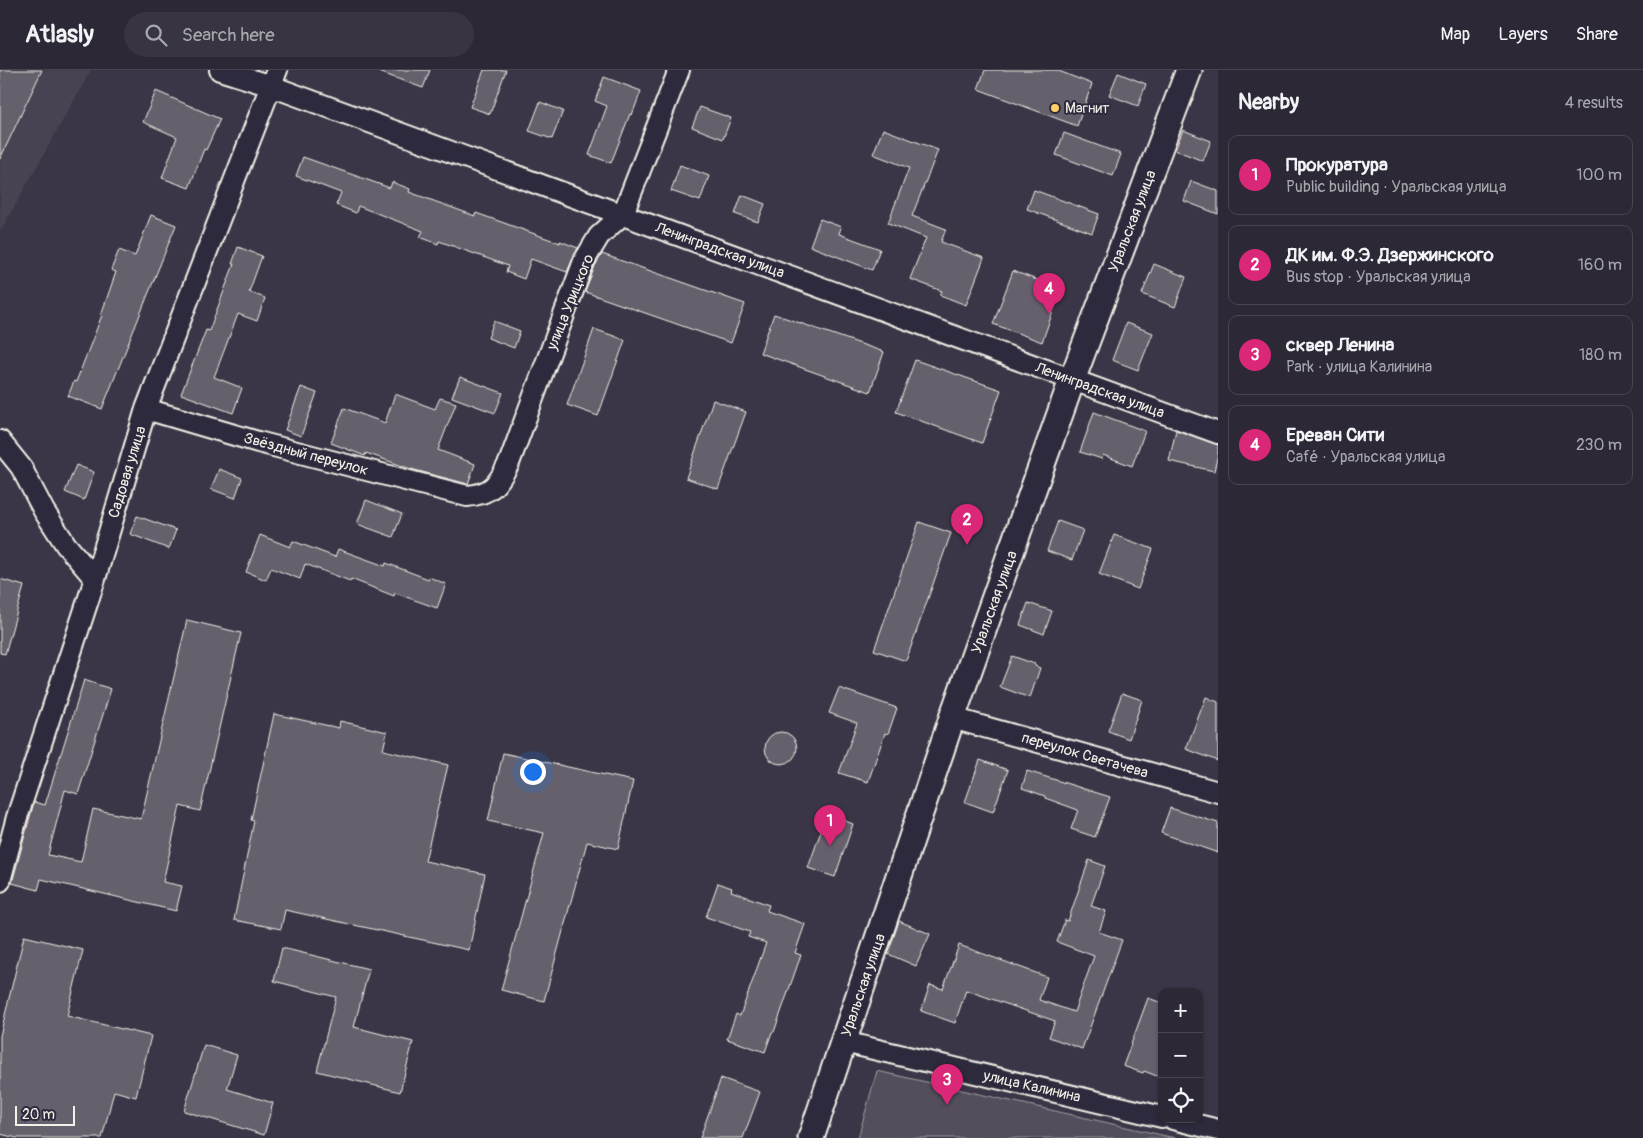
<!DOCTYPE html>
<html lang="en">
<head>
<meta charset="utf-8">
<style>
	:root { --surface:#2c2835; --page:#383441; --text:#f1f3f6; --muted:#a6a6ad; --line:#484450; --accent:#db2777 }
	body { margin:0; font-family:Pangolin,sans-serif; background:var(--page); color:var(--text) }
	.controls { position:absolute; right:15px; bottom:15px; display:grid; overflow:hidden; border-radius:10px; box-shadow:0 1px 4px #0004 }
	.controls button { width:45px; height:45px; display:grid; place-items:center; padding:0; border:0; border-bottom:1px solid var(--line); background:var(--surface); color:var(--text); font:25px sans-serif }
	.scale { position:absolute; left:15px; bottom:12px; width:60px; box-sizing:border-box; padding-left:5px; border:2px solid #f4f1e8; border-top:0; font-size:14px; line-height:18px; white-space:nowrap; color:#f4f1e8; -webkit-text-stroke:4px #2f2a3d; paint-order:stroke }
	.you { position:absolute; left:532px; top:701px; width:18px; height:18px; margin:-12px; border:4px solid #fff; border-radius:50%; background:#1a73e8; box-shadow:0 0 0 8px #1a73e833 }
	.badge { display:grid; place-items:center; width:32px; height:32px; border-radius:50%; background:var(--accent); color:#fff; font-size:16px; font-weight:700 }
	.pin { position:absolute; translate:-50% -41px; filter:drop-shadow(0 1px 2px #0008) }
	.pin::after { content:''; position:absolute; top:26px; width:18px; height:15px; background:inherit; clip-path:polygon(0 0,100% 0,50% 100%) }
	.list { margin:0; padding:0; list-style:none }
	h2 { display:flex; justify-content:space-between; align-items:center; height:65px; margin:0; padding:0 20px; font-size:21px }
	h2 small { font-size:16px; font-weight:400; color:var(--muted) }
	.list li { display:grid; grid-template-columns:32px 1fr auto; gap:15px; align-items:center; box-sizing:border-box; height:80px; margin:0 10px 10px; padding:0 10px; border:1px solid var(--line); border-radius:10px }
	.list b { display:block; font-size:19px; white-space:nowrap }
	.list p { margin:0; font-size:16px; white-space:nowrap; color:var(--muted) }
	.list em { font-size:16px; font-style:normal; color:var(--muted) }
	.icon { flex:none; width:28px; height:28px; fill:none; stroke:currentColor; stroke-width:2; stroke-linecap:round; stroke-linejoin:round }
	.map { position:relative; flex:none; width:1218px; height:1068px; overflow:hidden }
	header { display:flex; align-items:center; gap:30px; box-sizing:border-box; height:70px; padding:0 25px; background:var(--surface); border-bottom:1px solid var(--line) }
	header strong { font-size:24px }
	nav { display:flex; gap:28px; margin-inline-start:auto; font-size:18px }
	.search { width:350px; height:45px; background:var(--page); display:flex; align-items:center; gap:12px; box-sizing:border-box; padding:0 18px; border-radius:28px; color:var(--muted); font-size:19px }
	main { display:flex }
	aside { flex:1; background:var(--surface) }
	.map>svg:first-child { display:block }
	.built { fill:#484352 }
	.green { fill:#534e5c; stroke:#a4a0a2 }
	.building { fill:#65616c; stroke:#f4f1e8 }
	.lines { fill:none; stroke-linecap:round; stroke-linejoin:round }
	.minor-casing { stroke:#f4f1e8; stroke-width:24 }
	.tertiary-casing { stroke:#f4f1e8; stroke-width:29 }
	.minor { stroke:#2f2a3d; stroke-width:20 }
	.tertiary { stroke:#2f2a3d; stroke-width:25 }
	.poi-dot { fill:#ffd166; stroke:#2f2a3d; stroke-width:2 }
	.labels { text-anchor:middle; stroke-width:4; stroke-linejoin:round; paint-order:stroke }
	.poi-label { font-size:15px; fill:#f4f1e8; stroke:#2f2a3d; text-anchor:start }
	.street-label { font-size:15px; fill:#f4f1e8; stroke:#2f2a3d }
</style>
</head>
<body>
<header>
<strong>Atlasly</strong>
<div class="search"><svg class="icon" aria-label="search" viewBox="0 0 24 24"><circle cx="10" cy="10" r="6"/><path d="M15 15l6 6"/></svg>Search here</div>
<nav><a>Map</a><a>Layers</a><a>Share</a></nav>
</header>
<main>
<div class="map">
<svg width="1218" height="1068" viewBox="0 0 1218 1068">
	<rect width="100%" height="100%" fill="#3b3647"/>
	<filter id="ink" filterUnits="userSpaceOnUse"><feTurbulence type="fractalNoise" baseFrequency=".02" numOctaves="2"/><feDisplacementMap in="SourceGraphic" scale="10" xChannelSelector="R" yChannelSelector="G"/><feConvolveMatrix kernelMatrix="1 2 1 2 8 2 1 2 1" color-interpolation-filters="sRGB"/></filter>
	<g filter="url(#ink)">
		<path class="built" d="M 0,0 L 91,0 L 0,162 Z"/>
		<path class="green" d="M 877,1001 L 1175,1068 L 858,1068 Z"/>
		<path class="building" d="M 0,0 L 42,0 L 0,89 Z
			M 379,0 L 430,0 L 423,18 L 379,2 Z
			M 484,0 L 506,0 L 490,44 L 470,37 Z
			M 985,0 L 1056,0 L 1092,14 L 1077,56 L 978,19 Z
			M 1118,3 L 1146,14 L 1138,36 L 1109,25 Z
			M 604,7 L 641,21 L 632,45 L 630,44 L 611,93 L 589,85 L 607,36 L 595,31 Z
			M 156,21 L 220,49 L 206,80 L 204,79 L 189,118 L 162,108 L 177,67 L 143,52 Z
			M 540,32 L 563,41 L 552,69 L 529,61 Z
			M 700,37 L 731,48 L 723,69 L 692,57 Z
			M 883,59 L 938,80 L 912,146 L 946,159 L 941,172 L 984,188 L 966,235 L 940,225 L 942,221 L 910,209 L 926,168 L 888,153 L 909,98 L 873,84 Z
			M 1183,60 L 1211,71 L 1203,91 L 1175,80 Z
			M 1064,63 L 1121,84 L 1113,106 L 1056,85 Z
			M 303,87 L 390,118 L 392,112 L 410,119 L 409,122 L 475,146 L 476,143 L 560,173 L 560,171 L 578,178 L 567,202 L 531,189 L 524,209 L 506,202 L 508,196 L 439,171 L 438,174 L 420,167 L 423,161 L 358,136 L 356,143 L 336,135 L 341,123 L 296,106 Z
			M 680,95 L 709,106 L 700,131 L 671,121 Z
			M 1191,111 L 1218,121 L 1218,144 L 1184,131 Z
			M 1034,120 L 1099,144 L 1092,163 L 1027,139 Z
			M 742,125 L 765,134 L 758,152 L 735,144 Z
			M 151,145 L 176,155 L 102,339 L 68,326 L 74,311 L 76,312 L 102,245 L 101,245 L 116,202 L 111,200 L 119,180 L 135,186 Z
			M 820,149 L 841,157 L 839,164 L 880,179 L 872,200 L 810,176 Z
			M 238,177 L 262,186 L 249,222 L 265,228 L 257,251 L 238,244 L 214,307 L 242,318 L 233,343 L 181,324 L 206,260 L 209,261 L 234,194 L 232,194 Z
			M 602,184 L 745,234 L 731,273 L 585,222 L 595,196 Z
			M 1154,194 L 1186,207 L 1175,237 L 1142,224 Z
			M 1013,201 L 1061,219 L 1042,272 L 993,254 Z
			M 774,244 L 884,282 L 870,322 L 760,283 Z
			M 494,251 L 520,261 L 514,278 L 488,268 Z
			M 1126,253 L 1153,263 L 1138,300 L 1112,290 Z
			M 594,259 L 625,270 L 598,346 L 567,335 Z
			M 915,290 L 1001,320 L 982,373 L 896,342 Z
			M 460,307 L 503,323 L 495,343 L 452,327 Z
			M 301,317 L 317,323 L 301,366 L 285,360 Z
			M 395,324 L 435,339 L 440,328 L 456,333 L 438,380 L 475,394 L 468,414 L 411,399 L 366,383 L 365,386 L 331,373 L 344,338 L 385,353 Z
			M 713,330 L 746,342 L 718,419 L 686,408 Z
			M 1094,342 L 1145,361 L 1132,396 L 1103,385 L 1102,389 L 1080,382 Z
			M 1176,360 L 1218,375 L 1218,384 L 1214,401 L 1169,391 Z
			M 76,395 L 94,402 L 84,430 L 65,422 Z
			M 219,399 L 242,408 L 235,428 L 211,419 Z
			M 366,430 L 402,444 L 393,467 L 357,454 Z
			M 137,446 L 176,460 L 169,479 L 130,464 Z
			M 1058,451 L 1083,460 L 1072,490 L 1047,481 Z
			M 919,452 L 951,463 L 906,591 L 874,580 Z
			M 260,465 L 290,477 L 293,471 L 335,487 L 338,479 L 385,496 L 386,493 L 428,509 L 429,507 L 446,514 L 437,538 L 395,523 L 394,526 L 351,509 L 350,511 L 305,494 L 300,509 L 271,498 L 266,510 L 246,502 Z
			M 1114,465 L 1153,479 L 1138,519 L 1099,504 Z
			M 0,509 L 24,516 L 5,584 L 0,583 Z
			M 1028,533 L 1052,541 L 1044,564 L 1020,555 Z
			M 187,550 L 241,563 L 200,741 L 180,736 L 163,812 L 182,816 L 176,841 L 41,809 L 38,820 L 12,813 L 34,732 L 45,735 L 84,610 L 111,619 L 78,724 L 65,720 L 48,785 L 81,792 L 93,739 L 141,749 Z
			M 1012,586 L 1035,594 L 1035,596 L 1040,598 L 1030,628 L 1000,617 Z
			M 839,618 L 897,638 L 888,664 L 885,663 L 868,712 L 839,703 L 857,653 L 829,643 Z
			M 1122,623 L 1142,630 L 1129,669 L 1108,661 Z
			M 1206,627 L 1218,632 L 1218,691 L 1186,679 Z
			M 274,644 L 339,658 L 340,651 L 387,662 L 383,680 L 448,695 L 425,791 L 485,804 L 469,880 L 285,840 L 281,859 L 234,850 L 254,751 L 251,750 Z
			M765 678a16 16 0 1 1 32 0a16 16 0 1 1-32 0Z
			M 503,683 L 633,711 L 618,779 L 587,772 L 544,931 L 501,920 L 544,763 L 488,751 Z
			M 980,690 L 1008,700 L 993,742 L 965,732 Z
			M 1027,701 L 1110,727 L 1095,767 L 1071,759 L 1078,740 L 1045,728 L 1045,726 L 1022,718 Z
			M 1170,738 L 1218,753 L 1218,783 L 1161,763 Z
			M 827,744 L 853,754 L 835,807 L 808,798 Z
			M 1089,790 L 1105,796 L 1091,836 L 1106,841 L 1099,862 L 1122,870 L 1082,979 L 1049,967 L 1055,951 L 966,920 L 955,953 L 921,941 L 930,915 L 943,919 L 959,875 L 1047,907 L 1039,930 L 1074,942 L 1094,886 L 1057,872 L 1065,850 L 1068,851 Z
			M 718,813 L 732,818 L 731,821 L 769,835 L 767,841 L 805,854 L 795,883 L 801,885 L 774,962 L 772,962 L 765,982 L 727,969 L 736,944 L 740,946 L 766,873 L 748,867 L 750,862 L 706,847 Z
			M 899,851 L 930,864 L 916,896 L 888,884 Z
			M 24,866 L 83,880 L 67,946 L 151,966 L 136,1027 L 114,1021 L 102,1068 L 17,1068 L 0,1064 L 0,966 Z
			M 282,878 L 369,899 L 354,957 L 413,972 L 400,1022 L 317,1001 L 336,927 L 274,911 Z
			M 1148,928 L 1162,933 L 1162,1008 L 1144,1001 L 1143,1003 L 1123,996 Z
			M 204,975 L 237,985 L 227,1019 L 273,1033 L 264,1065 L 184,1041 Z
			M 721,1008 L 760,1022 L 743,1068 L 700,1068 Z"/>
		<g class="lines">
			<g class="minor-casing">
				<path id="minor" d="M 220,0 L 271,16 L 1218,363
					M 146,339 L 258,372 L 467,426 C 492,424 498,414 509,393 L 584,191 L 599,166 L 623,144 L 679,0
					M 0,371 L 21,397 L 44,441 L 66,475 L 95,509
					M 952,648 L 1218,722
					M 0,811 L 17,747 L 95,509 L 146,339 L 277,0
					M 844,972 L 1162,1047
					M 1173,1049 L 1218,1060"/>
			</g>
			<g class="tertiary-casing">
				<path id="tertiary" d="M 811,1068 L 952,648 L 1072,310 L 1189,0"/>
			</g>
			<use href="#minor" class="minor"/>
			<use href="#tertiary" class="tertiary"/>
		</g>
	</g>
	<circle class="poi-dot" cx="1055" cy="38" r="5"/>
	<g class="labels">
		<g class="poi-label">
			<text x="1065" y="43">Магнит</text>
		</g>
		<g class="street-label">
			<text transform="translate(1132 151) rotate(-69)" y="5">Уральская улица</text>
			<text transform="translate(720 180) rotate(20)" y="5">Ленинградская улица</text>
			<text transform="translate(570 232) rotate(-68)" y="5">улица Урицкого</text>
			<text transform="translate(1100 320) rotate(20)" y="5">Ленинградская улица</text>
			<text transform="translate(306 384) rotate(15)" y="5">Звёздный переулок</text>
			<text transform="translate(127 402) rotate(-73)" y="5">Садовая улица</text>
			<text transform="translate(994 532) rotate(-70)" y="5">Уральская улица</text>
			<text transform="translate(1085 685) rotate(16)" y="5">переулок Светачева</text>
			<text transform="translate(863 915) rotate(-71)" y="5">Уральская улица</text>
			<text transform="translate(1032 1016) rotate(13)" y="5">улица Калинина</text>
		</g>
	</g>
</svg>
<div class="controls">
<button>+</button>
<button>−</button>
<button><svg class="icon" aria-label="locate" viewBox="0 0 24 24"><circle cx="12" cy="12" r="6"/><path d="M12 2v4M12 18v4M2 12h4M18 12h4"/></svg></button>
</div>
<div class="scale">20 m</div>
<div class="you"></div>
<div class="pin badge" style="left:830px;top:776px">1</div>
<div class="pin badge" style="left:967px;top:475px">2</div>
<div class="pin badge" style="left:947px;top:1035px">3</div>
<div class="pin badge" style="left:1049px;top:244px">4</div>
</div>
<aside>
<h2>Nearby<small>4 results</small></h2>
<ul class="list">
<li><span class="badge">1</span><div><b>Прокуратура</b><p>Public building · Уральская улица</p></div><em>100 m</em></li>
<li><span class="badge">2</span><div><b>ДК им. Ф.Э. Дзержинского</b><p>Bus stop · Уральская улица</p></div><em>160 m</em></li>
<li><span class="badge">3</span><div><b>сквер Ленина</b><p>Park · улица Калинина</p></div><em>180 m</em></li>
<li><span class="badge">4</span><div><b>Ереван Сити</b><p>Café · Уральская улица</p></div><em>230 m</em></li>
</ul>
</aside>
</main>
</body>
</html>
